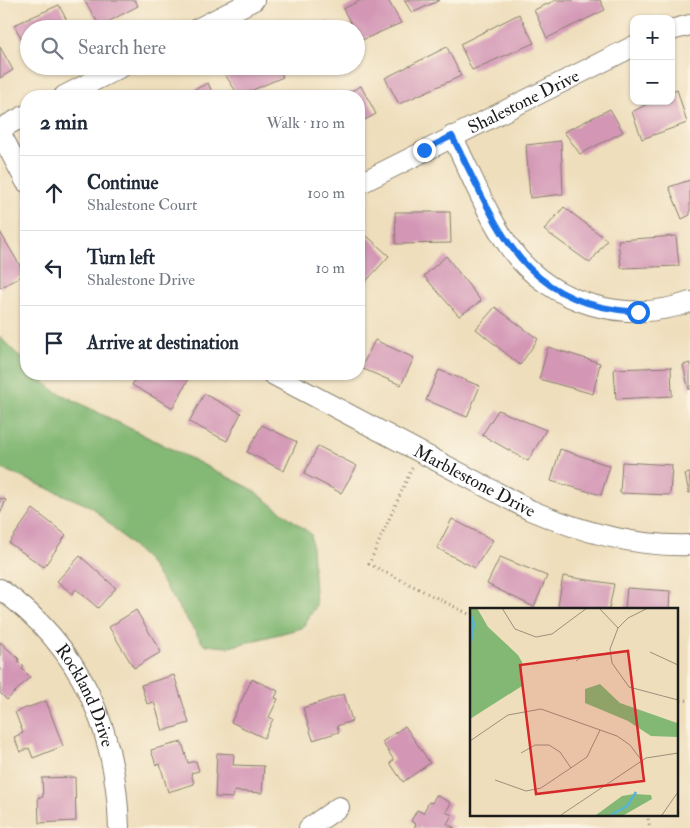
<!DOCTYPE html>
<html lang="en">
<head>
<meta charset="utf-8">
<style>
	:root { --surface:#fff; --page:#f6f6f7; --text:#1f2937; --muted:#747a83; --line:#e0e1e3 }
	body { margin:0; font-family:"IM FELL Double Pica",serif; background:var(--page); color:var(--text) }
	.controls { position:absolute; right:15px; top:15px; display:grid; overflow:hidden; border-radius:10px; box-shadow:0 1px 4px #0004 }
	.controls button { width:45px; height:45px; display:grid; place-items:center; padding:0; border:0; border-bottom:1px solid var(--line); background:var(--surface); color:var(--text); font:25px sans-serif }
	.stop { position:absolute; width:15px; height:15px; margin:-11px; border:4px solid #1a73e8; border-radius:50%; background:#fff }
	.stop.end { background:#1a73e8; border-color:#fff; box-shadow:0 1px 5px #0008 }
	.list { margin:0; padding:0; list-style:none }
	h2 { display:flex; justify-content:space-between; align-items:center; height:65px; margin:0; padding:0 20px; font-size:21px }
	h2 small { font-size:16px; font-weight:400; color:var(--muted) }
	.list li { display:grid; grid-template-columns:32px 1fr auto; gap:15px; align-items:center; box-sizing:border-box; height:75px; padding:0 20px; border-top:1px solid var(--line) }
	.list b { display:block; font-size:19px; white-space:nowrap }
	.list p { margin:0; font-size:16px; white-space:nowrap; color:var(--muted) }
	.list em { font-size:16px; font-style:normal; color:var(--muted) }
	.icon { flex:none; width:28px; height:28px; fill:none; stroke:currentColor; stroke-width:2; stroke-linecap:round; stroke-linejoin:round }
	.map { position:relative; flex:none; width:690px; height:828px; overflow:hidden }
	.search { position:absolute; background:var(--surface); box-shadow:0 1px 4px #0004; left:20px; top:20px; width:345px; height:55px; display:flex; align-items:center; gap:12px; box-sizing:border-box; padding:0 18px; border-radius:28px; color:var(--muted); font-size:19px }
	.panel { position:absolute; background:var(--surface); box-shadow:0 1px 4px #0004; left:20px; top:90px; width:345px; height:290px; border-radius:20px }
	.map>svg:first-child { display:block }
	.forest { fill:#83b874; stroke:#506a48 }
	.building { fill:#d396b5 }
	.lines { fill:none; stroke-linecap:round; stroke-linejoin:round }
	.minor-casing { stroke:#857d6c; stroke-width:22 }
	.path { stroke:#857d6c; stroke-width:3; stroke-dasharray:1 4; stroke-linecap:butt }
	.minor { stroke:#fff; stroke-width:20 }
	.route { stroke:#1a73e8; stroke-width:6 }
	.labels { text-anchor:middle; stroke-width:5; stroke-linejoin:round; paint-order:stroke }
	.street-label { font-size:18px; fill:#1c1c1c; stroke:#fcf5e5 }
	.inset-river { fill:none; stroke:#55b6d3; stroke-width:2.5 }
	.inset-road { fill:none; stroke:#9a907c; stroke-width:1 }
	.view { fill:#d62828; fill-opacity:0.15; stroke:#d62828; stroke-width:2.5 }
	.inset-edge { fill:none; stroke:#1c1c1c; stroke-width:2.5 }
</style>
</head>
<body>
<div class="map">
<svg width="690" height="828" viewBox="0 0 690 828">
	<rect width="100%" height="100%" fill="#fcf5e5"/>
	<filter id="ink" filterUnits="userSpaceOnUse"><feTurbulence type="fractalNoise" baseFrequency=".02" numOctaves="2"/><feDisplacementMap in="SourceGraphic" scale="10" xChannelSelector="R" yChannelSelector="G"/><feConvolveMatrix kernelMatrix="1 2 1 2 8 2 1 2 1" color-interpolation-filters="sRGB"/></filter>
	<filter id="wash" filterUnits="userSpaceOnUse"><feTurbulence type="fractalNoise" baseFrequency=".0096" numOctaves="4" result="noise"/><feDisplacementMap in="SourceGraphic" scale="20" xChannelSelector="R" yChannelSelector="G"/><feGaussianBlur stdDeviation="1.12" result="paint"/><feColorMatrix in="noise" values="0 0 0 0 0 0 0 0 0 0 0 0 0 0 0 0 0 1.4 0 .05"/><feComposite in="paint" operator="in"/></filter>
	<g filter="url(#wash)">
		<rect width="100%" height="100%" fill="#eedebc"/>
		<path class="forest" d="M 0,337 L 26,363 L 26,374 L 37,374 L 53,390 L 250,488 L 311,534 L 316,606 L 302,628 L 229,647 L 204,645 L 148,561 L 92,507 L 0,468 Z"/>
		<g id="blocks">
			<path class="building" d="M 84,0 L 135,0 L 138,6 L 100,26 Z
				M 361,0 L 388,0 L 401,23 L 360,41 L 356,29 L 354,29 L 343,9 Z
				M 404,0 L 440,0 L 412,13 Z
				M 556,0 L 600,0 L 605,10 L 547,38 L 534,10 Z
				M 59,5 L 71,29 L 29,29 L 29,53 L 14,25 Z
				M 519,14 L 534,43 L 472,70 L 460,44 Z
				M 328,21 L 333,29 L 313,29 Z
				M 0,47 L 13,70 L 0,78 Z
				M 447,47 L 461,76 L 399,104 L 385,78 Z
				M 239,66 L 277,66 L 283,77 L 239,96 L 224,73 Z
				M 208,83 L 214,96 L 181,96 Z
				M 361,86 L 376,114 L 359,123 L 359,96 L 341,96 Z
				M 677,89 L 687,123 L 642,139 L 632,112 L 653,101 L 671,101 L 671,92 Z
				M 610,109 L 623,132 L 580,154 L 564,132 Z
				M 561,141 L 563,194 L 530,198 L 526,145 Z
				M 690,180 L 690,215 L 682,219 L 669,187 Z
				M 564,207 L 607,240 L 590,263 L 544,230 Z
				M 395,212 L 450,212 L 451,243 L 396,244 Z
				M 0,232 L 25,274 L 0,288 Z
				M 367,236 L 389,256 L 359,289 L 359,245 Z
				M 676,236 L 679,266 L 621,268 L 618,240 Z
				M 446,256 L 481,301 L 459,316 L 424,276 Z
				M 495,307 L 538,339 L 520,365 L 476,329 Z
				M 375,340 L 414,358 L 401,385 L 361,368 Z
				M 548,347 L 600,363 L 593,394 L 539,379 Z
				M 690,363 L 690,390 L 689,390 L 683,365 Z
				M 671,367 L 672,396 L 616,399 L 614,369 Z
				M 439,370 L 480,386 L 467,417 L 426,400 Z
				M 138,374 L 178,374 L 188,380 L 173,408 L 132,385 Z
				M 204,394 L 241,413 L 227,441 L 189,422 Z
				M 498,410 L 546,430 L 528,461 L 482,435 Z
				M 262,425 L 297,442 L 284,471 L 247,452 Z
				M 318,446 L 357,466 L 341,493 L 304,474 Z
				M 560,449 L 610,466 L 601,495 L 551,481 Z
				M 622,462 L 672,465 L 670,495 L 620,493 Z
				M 690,473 L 690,493 L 689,493 L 685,474 Z
				M 0,498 L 6,500 L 0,514 Z
				M 33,509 L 66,535 L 44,567 L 9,543 Z
				M 452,519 L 493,540 L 475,568 L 437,548 Z
				M 80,556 L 116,588 L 98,608 L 76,589 L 72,594 L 57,581 Z
				M 500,557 L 547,576 L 534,607 L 487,584 Z
				M 563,576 L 614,584 L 609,609 L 571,609 L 558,606 Z
				M 627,588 L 670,591 L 669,609 L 625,609 Z
				M 136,610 L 161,652 L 134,668 L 109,627 Z
				M 0,642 L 19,659 L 18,661 L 24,667 L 22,669 L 30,677 L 7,700 L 0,693 Z
				M 174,675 L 189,723 L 163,731 L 154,702 L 147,704 L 141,685 Z
				M 252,679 L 278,691 L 275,698 L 278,699 L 269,717 L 273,719 L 264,738 L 231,722 Z
				M 344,694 L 352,721 L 337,726 L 339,732 L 313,740 L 303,708 Z
				M 46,701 L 63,746 L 33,758 L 29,748 L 20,752 L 14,737 L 23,733 L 15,712 Z
				M 405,726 L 430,763 L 403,782 L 390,763 L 394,760 L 382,742 Z
				M 182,742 L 188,763 L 196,761 L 199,771 L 191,773 L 194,784 L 168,792 L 160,764 L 156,765 L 151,750 Z
				M 217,753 L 234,754 L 233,765 L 264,766 L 262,793 L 234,791 L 233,798 L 215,797 Z
				M 75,777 L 76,821 L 39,823 L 38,797 L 43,797 L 42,778 Z
				M 436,795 L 451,803 L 446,812 L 452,815 L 447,824 L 455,828 L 414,828 L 416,824 L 411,821 L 417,810 L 423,813 L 429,802 L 432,803 Z"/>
		</g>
	</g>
	<g filter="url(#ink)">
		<use href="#blocks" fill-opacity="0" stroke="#857d6c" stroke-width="1"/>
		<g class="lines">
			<g class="minor-casing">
				<g id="minor">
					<path d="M 197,29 L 254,0"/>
					<path d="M 671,30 L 690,25"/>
					<path d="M 64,96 L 123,66"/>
					<path d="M 0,129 L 26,115"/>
					<path d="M 0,132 L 26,182"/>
					<path d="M 452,136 C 471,173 486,214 510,248 C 550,304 626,325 690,302"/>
					<path id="s1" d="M 359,184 L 634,46"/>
					<path id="s2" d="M 272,374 L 530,510 C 581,532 634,547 690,545"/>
					<path id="s3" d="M 0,589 C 82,648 116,729 119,828"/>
					<path d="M 309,828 L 339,807"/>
				</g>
			</g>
			<path class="path" d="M 412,468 L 369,564 L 471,615
				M 676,701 L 690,700
				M 647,814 L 650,828"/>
			<use href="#minor" class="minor"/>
		</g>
	</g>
	<g class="lines" filter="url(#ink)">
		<path class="route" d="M 424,150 L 452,136 C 499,227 519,305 638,312"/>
	</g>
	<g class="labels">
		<g class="street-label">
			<text dy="6" stroke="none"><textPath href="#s1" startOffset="184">Shalestone Drive</textPath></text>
			<text dy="6" stroke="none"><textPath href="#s2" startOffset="229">Marblestone Drive</textPath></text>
			<text dy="6" stroke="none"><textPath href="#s3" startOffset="139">Rockland Drive</textPath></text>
		</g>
	</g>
	<g transform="translate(470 608)">
		<rect width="208" height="208" fill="#eedebc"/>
		<path d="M 0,0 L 7,0 L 18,19 L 48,47 L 52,54 L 52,78 L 0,111 ZM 130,76 L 150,95 L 207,115 L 207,129 L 181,128 L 158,113 L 115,95 L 115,81 ZM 164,186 L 181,187 L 182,191 L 154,207 L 126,207 L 152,188 Z" fill="#83b874"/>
		<path class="inset-river" d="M 0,5 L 4,16 L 0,39M 141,207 L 157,198 L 166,184"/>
		<path class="inset-road" d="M 32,0 L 45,21 L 66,29 L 82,26 L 117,0M 129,0 L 148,20M 178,0 L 158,10 L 148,20 L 140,41 L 142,55 L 159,79 L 208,92M 180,44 L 208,57M 106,53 L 113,48 L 140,45M 0,133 L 38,107 L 71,101 L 147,128 L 160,137 L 172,153M 51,145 L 65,137 L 79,137 L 90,144 L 101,160M 25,172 L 56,183 L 71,180 L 117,149 L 130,122M 91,207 L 176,150 L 208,145M 192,207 L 208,184"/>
		<path class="view" d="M 158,43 L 174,173 L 66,186 L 50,57 Z"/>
		<rect width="208" height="208" class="inset-edge"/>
	</g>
</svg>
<div class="controls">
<button>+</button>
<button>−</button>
</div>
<div class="stop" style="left:638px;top:312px"></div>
<div class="stop end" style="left:424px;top:150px"></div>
<div class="search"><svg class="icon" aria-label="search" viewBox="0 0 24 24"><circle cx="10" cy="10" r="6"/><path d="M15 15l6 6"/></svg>Search here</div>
<section class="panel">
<h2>2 min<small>Walk · 110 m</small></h2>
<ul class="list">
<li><svg class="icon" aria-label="ahead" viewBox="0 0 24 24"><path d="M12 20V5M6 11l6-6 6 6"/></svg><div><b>Continue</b><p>Shalestone Court</p></div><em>100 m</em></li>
<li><svg class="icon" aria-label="left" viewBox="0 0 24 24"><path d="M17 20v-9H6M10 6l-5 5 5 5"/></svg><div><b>Turn left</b><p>Shalestone Drive</p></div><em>10 m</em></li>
<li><svg class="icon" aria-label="arrive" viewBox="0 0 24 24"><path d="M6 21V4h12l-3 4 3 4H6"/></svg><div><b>Arrive at destination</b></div></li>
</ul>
</section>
</div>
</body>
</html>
